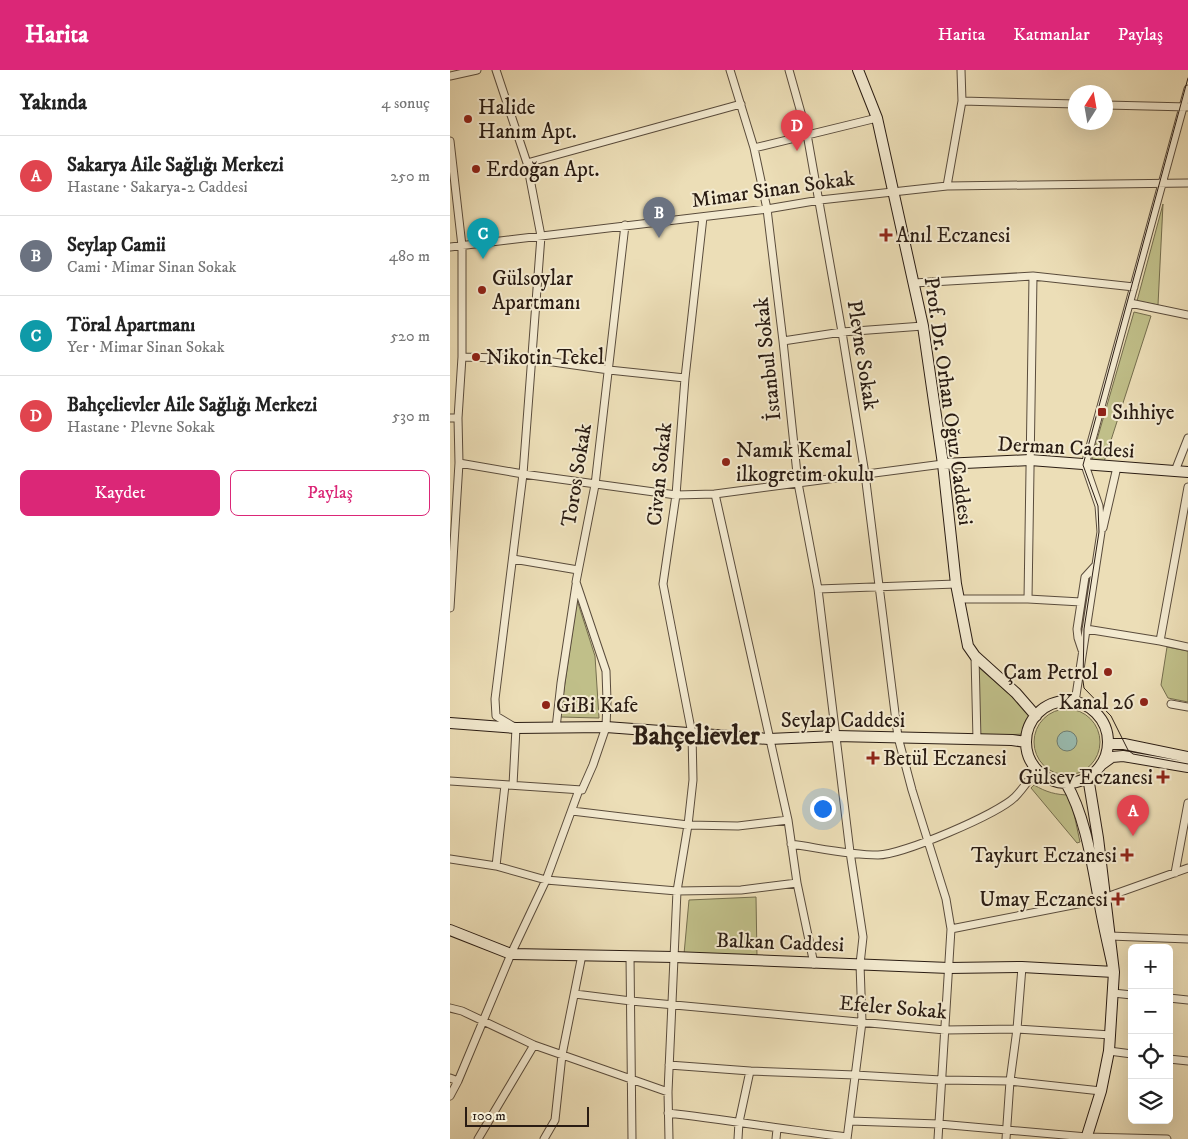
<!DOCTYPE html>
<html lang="tr">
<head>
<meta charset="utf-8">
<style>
	:root { --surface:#fff; --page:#f6f6f6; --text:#222; --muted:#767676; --line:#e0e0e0; --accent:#db2777 }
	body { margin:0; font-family:"IM FELL DW Pica",serif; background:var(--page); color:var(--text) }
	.controls { position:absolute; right:15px; bottom:15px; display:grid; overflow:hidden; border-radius:8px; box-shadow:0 5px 20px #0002 }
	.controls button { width:45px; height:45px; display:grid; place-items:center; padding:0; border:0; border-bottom:1px solid var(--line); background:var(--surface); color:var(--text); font:25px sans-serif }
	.compass { position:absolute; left:618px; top:15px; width:45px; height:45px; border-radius:50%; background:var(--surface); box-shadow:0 5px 20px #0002; rotate:11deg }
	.scale { position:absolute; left:15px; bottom:12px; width:124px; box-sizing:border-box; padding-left:5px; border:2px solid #2a1c13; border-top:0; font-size:14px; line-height:18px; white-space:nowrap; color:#2a1c13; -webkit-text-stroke:4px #f3ead0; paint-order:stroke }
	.you { position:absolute; left:372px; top:738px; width:18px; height:18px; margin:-12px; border:4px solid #fff; border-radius:50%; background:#1a73e8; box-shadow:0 0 0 8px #1a73e833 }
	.badge { display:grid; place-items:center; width:32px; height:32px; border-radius:50%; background:var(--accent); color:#fff; font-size:16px; font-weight:700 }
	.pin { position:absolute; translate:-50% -41px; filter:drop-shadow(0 1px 2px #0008) }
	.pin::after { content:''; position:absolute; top:26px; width:18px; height:15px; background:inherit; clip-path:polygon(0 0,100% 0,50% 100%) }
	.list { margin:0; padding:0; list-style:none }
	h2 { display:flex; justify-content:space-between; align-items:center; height:65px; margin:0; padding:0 20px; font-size:21px }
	h2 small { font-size:16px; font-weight:400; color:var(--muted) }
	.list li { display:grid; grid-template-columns:32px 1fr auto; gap:15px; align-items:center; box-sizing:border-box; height:80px; padding:0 20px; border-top:1px solid var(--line) }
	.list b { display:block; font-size:19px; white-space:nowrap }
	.list p { margin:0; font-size:16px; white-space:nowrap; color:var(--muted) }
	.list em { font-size:16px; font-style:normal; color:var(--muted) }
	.actions { display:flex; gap:10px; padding:15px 20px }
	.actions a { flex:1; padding:11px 0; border:1px solid var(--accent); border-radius:8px; text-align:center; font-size:18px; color:var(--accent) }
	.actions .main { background:var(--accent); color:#fff }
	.icon { flex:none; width:28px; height:28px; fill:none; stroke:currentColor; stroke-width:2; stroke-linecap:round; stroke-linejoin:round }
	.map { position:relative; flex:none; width:738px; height:1069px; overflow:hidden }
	header { display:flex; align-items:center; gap:30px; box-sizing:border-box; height:70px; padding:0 25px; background:var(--accent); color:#fff }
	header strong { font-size:24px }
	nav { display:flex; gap:28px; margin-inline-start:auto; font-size:18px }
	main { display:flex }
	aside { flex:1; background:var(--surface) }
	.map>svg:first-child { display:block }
	.green { fill:#c0bf89; stroke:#756e4e }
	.water { fill:#99bcb1; stroke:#6d7c72 }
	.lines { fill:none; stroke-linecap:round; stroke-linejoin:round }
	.street-casing { stroke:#5a4c3c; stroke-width:9 }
	.secondary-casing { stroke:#2a1c13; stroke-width:12 }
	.street { stroke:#f3ead0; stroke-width:7 }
	.secondary { stroke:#f3ead0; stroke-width:10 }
	.tram { stroke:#2a1c13; stroke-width:1 }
	.poi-dot { fill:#8f2418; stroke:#f3ead0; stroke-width:2 }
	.labels { text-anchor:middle; stroke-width:4; stroke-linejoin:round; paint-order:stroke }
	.poi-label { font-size:21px; fill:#2a1c13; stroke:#f3ead0; text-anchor:start }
	.street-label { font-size:21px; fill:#2a1c13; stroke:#f3ead0 }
	.district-label { font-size:26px; font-weight:bold; fill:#2a1c13; stroke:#f3ead0 }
</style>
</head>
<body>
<header>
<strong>Harita</strong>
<nav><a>Harita</a><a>Katmanlar</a><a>Paylaş</a></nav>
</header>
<main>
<aside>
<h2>Yakında<small>4 sonuç</small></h2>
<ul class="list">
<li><span class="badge" style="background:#e0444e">A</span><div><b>Sakarya Aile Sağlığı Merkezi</b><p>Hastane · Sakarya-2 Caddesi</p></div><em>250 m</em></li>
<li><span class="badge" style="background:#6b7280">B</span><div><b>Seylap Camii</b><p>Cami · Mimar Sinan Sokak</p></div><em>480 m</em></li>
<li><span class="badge" style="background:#0f9aa8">C</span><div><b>Töral Apartmanı</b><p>Yer · Mimar Sinan Sokak</p></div><em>520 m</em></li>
<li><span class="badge" style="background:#e0444e">D</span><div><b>Bahçelievler Aile Sağlığı Merkezi</b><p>Hastane · Plevne Sokak</p></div><em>530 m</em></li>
</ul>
<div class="actions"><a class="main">Kaydet</a><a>Paylaş</a></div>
</aside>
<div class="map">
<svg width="738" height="1069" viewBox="0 0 738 1069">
	<rect width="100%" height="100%" fill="#ecdeb7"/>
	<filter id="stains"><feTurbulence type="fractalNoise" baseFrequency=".004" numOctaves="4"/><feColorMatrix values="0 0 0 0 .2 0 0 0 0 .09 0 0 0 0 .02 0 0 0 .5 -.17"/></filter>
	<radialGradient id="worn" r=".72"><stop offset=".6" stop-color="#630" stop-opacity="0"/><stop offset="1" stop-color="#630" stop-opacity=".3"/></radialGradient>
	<path class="green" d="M 713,134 L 708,235 L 687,231 Z
		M 684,242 L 701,246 L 653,395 L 643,392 L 642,387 Z
		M 127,530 L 145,586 L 149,648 L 110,647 Z
		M 717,577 L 738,581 L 738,632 L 718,628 L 711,615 Z
		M 527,596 L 582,644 L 576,664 L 529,666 Z
		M584 672a33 33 0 1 1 66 0a33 33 0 1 1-66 0Z
		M 584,715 C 596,722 606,725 620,725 L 630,772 L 627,773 L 581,718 Z
		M 306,827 L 307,887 L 234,884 L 239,830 Z"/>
	<path class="water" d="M607 671a10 10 0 1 1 20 0a10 10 0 1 1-20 0Z"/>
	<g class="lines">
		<g class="street-casing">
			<path id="street" d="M 46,0 L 77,93 L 91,166 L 73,404 L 45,629 L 46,646 L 66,658 L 63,715
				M 280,0 L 304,78 L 317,139 L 333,271 L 348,413 L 368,519 L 400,782 L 413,867 L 410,894 L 412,952 L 397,1069
				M 339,0 L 357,64 L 392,262 L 415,404 L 448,667 L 462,720 L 496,829 L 501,859 L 488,1069
				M 0,6 L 27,0
				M 512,31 L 626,34
				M 656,35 L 738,37
				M 0,71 L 12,176 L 12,287 L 8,348 L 9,393 L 0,538
				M 304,78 L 427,48
				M 77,93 L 291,34
				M 497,116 L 512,31 L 511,0
				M 0,177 L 317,139 L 370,130 L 497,116 L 738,113
				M 464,213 L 583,206 L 684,217
				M 680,233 L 738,245
				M 333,271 L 392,262 L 473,256
				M 12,287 L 82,289 L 159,300 L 235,308
				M 0,348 L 8,348
				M 9,393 L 73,404 L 226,425 L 265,424 L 493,394
				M 725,401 L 738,368
				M 265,424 L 338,750 L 347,813 L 364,894
				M 653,458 L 667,397
				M 63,489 L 128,500
				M 368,519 L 506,514
				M 510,529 L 578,529 L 631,532
				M 578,529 L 583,206
				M 636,559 L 710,571 L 738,577
				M 710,571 L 738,417
				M 632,580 L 628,568 L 627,559 L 635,507 L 645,496
				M 525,586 L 527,670
				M 625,632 L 651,462 L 649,436 L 635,395 L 738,19
				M 721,634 L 738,637
				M 106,658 L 111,613 L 126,515
				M 0,711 L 132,720
				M 55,715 L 46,796 L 96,810 L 227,821 L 291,820 L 347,813
				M 122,741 L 238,755 L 288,756 L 338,750
				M 341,774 C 369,778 399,785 428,785 C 452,785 548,744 565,727 C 573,719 580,708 587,699
				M 0,789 L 46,796
				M 725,803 L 738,733
				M 501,859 L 648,830 L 738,798
				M 660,866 L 738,869
				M 180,886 L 182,1069
				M 663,923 L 682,925
				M 125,924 L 181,931 L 495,960 L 567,959 L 661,965
				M 719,928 L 738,930
				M 0,938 L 12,941 L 84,975 L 218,1022
				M 659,981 L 682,984
				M 719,989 L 738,991
				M 219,995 L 300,1001 L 405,1005 L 491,1010 L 560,1011 L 651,1021
				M 0,1008 L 8,1011
				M 0,1026 L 8,1011 L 61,884 L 96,810 L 129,720 L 132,720 L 143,695 L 156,657 L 157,631 L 156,601 L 126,512 L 145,415 L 175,155
				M 218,1043 C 278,1050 337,1060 397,1067
				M 400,1051 L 489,1054 L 637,1067 L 717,1069
				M 28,1069 L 84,975
				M 94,1069 L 105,1050 L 112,985 L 132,885
				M 219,1069 L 218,1022 L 227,821 L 238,755 L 243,710 L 242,664 L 213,514 L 226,425 L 235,308 L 253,147
				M 288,1069 L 289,1052 L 300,1001
				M 326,1069 L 327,1059
				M 556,1069 L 560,1011 L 567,959 L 572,897"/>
		</g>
		<g class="secondary-casing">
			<path id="secondary" d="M 408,0 L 427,48 L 473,256 L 493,394 L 506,514 L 518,576 L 525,586 L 566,623 L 586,646
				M 493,394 L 580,390 L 738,402
				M576 672a41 41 0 1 1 82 0a41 41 0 1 1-82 0Z
				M 0,653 L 66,658 L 156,657 L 319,669 L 386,666 L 562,670 L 576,672
				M 658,674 L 674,674 L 738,687
				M 651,695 L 662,687 L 673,686 L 738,697
				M 616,713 C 635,745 642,793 649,830 C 653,854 659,878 664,902 L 648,768 L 638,707
				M 0,860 L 61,884 L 224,887 L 499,898 L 572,897 L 664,902 L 659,981 L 651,1021 L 636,1069"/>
		</g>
		<use href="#street" class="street"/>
		<use href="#secondary" class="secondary"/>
		<path class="tram" d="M 738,8 L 633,395 L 648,436 L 649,462 L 634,559 L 633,611 L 634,618 L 661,646 L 678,680 L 683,684 L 738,694"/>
	</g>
	<g class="poi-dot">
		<circle cx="18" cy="49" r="5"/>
		<circle cx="26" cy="99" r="5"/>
		<path d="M433.5 157.5h5v5h5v5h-5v5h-5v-5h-5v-5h5z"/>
		<circle cx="32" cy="220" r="5"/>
		<circle cx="26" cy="287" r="5"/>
		<rect x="647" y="337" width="10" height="10" rx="2.5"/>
		<circle cx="276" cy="392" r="5"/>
		<circle cx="658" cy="602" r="5"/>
		<circle cx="694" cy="632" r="5"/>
		<circle cx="96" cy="635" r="5"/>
		<path d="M420.5 680.5h5v5h5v5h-5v5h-5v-5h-5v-5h5z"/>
		<path d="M710.5 699.5h5v5h5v5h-5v5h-5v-5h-5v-5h5z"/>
		<path d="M674.5 777.5h5v5h5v5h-5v5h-5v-5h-5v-5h5z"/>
		<path d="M665.5 821.5h5v5h5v5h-5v5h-5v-5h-5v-5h5z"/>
	</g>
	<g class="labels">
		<g class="poi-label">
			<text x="28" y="44">Halide<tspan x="28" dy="24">Hanım Apt.</tspan></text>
			<text x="36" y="106">Erdoğan Apt.</text>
			<text x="446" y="172">Anıl Eczanesi</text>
			<text x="42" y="215">Gülsoylar<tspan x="42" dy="24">Apartmanı</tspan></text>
			<text x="36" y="294">Nikotin Tekel</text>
			<text x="662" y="349">Sıhhiye</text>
			<text x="286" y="387">Namık Kemal<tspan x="286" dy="24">ilkogretim okulu</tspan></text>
			<text x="648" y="609" text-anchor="end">Çam Petrol</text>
			<text x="684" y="639" text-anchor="end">Kanal 26</text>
			<text x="106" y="642">GiBi Kafe</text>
			<text x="433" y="695">Betül Eczanesi</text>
			<text x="703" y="714" text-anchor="end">Gülsev Eczanesi</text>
			<text x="667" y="792" text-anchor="end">Taykurt Eczanesi</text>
			<text x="658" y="836" text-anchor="end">Umay Eczanesi</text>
		</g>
		<g class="street-label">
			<text transform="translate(323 119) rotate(-8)" y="7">Mimar Sinan Sokak</text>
			<text transform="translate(413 285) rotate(81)" y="7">Plevne Sokak</text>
			<text transform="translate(317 289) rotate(-96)" y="7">İstanbul Sokak</text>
			<text transform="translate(499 331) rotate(82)" y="7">Prof. Dr. Orhan Oğuz Caddesi</text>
			<text transform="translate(616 377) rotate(3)" y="7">Derman Caddesi</text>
			<text transform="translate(209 404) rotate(-84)" y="7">Civan Sokak</text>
			<text transform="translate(126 405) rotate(-81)" y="7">Toros Sokak</text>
			<text x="393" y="657">Seylap Caddesi</text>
			<text transform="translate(330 872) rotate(2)" y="7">Balkan Caddesi</text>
			<text transform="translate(443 937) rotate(5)" y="7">Efeler Sokak</text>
		</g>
		<g class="district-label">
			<text x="246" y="674">Bahçelievler</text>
		</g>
	</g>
	<rect width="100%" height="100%" filter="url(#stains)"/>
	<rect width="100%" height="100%" fill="url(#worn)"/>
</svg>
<div class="controls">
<button>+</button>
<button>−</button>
<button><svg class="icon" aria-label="locate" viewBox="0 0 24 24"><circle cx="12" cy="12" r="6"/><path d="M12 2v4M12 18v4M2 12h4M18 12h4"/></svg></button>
<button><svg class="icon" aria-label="layers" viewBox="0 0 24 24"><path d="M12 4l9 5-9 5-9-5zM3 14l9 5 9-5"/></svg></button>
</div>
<svg class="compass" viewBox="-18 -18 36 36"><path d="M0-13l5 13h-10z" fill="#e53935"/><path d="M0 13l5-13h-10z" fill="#767676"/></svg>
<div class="scale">100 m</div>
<div class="you"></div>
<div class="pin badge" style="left:683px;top:766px;background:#e0444e">A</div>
<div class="pin badge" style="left:209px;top:168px;background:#6b7280">B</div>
<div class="pin badge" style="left:33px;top:189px;background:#0f9aa8">C</div>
<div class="pin badge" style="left:347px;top:81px;background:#e0444e">D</div>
</div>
</main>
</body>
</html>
